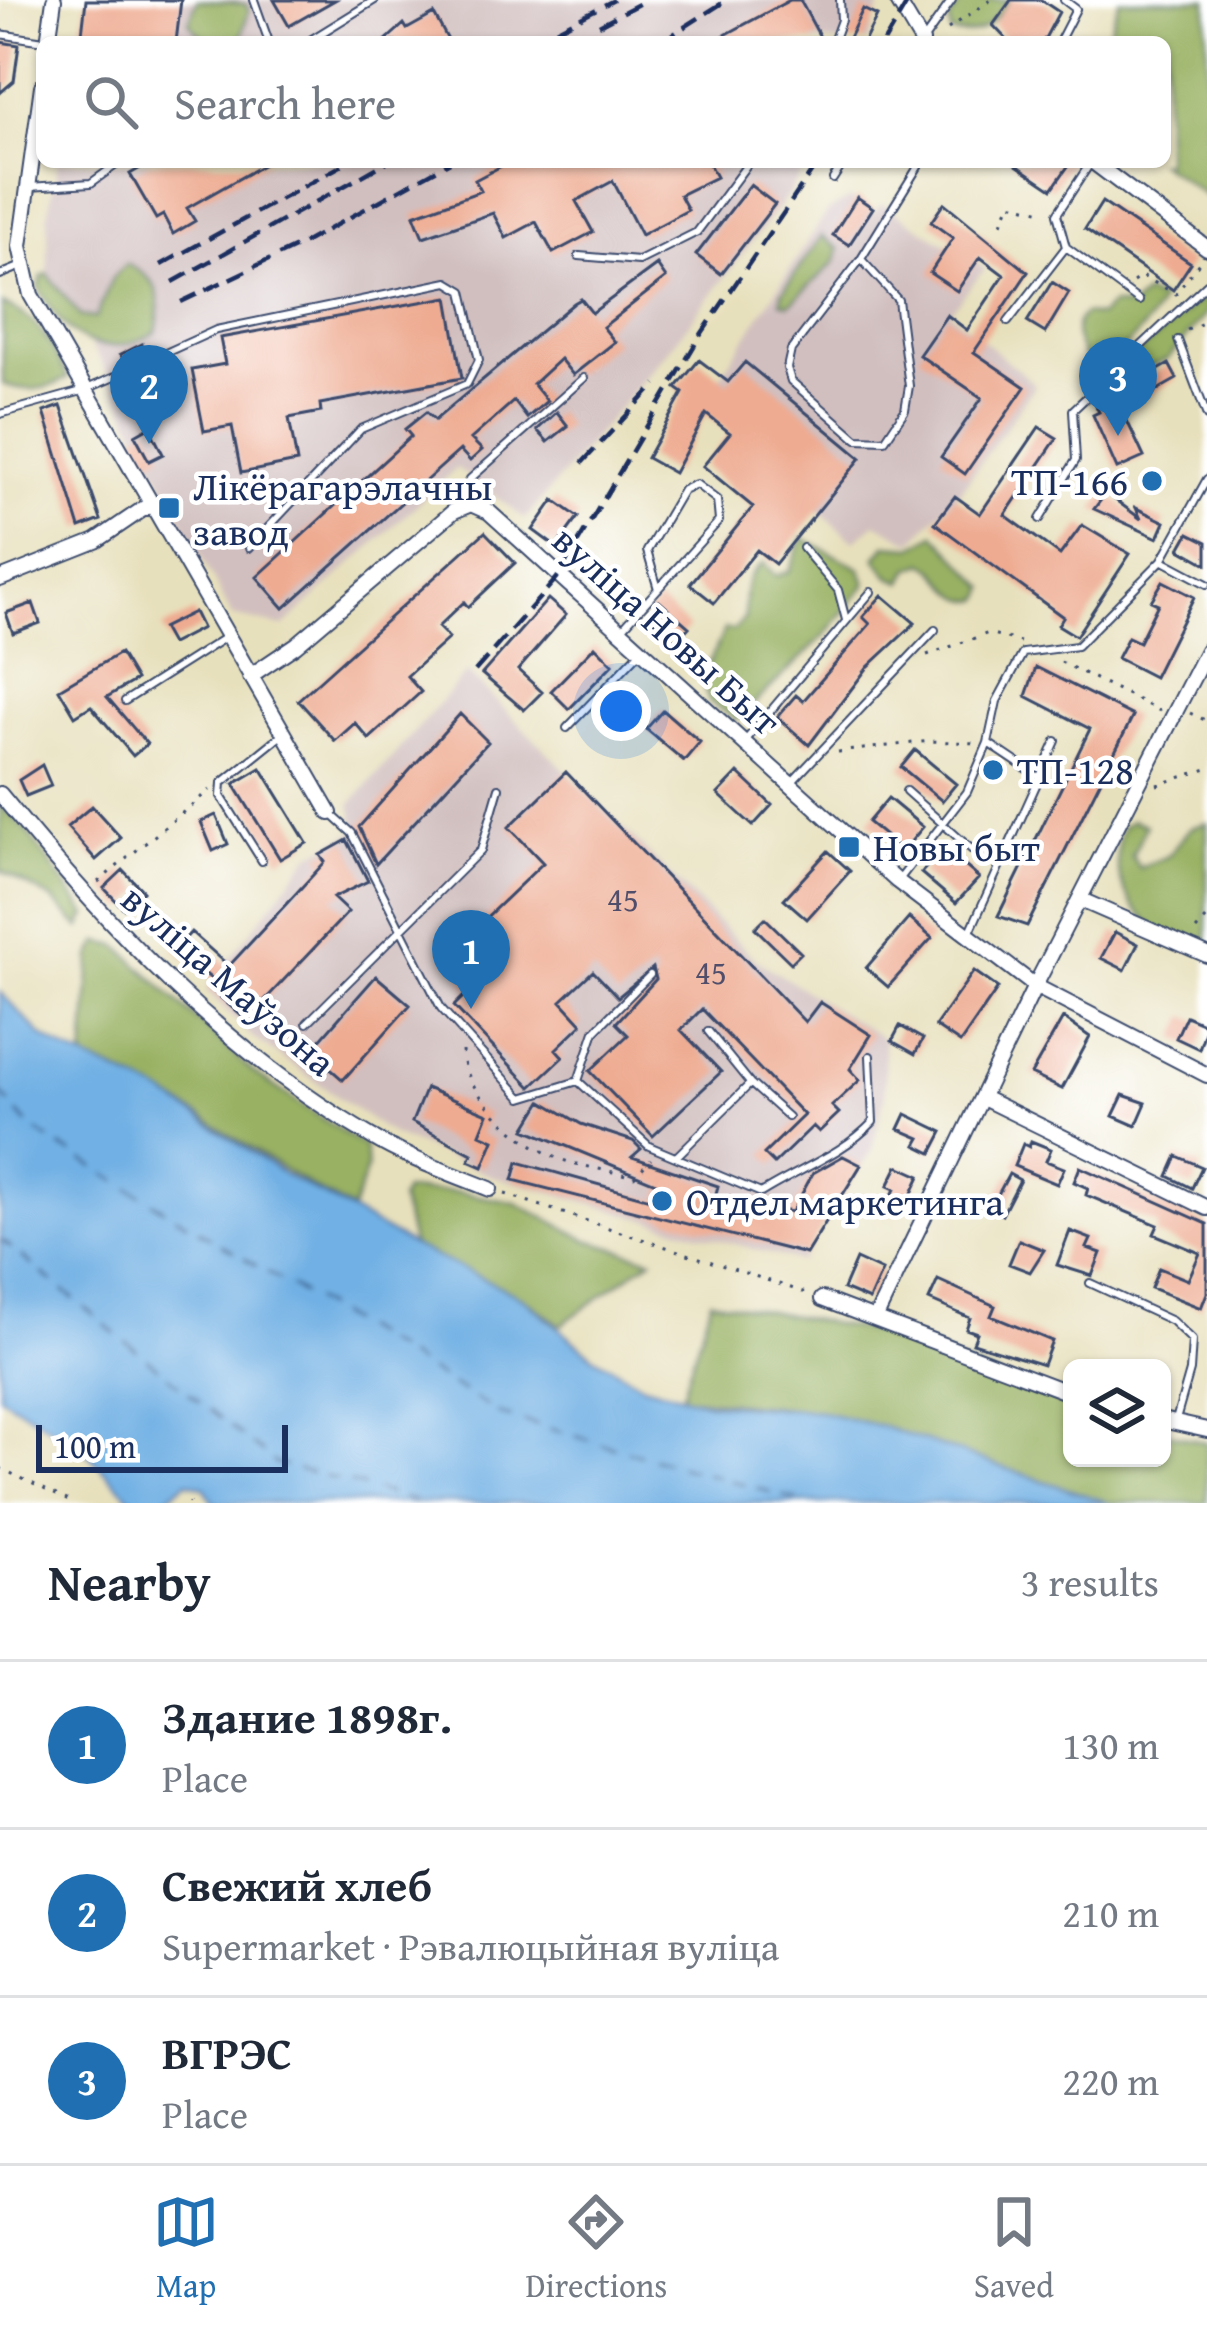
<!DOCTYPE html>
<html lang="en">
<head>
<meta charset="utf-8">
<style>
	:root { --surface:#fff; --page:#f2f2f3; --text:#1f2937; --muted:#747a83; --line:#e0e1e3; --accent:#1f6fb2 }
	body { margin:0; font-family:"Gentium Book Plus",serif; background:var(--page); color:var(--text) }
	.controls { position:absolute; right:36px; bottom:36px; display:grid; overflow:hidden; border-radius:18px; box-shadow:0 3px 9px #0004 }
	.controls button { width:108px; height:108px; display:grid; place-items:center; padding:0; border:0; border-bottom:3px solid var(--line); background:var(--surface); color:var(--text); font:60px sans-serif }
	.scale { position:absolute; left:36px; bottom:30px; width:252px; box-sizing:border-box; padding-left:12px; border:6px solid #1b2f5e; border-top:0; font-size:33px; line-height:42px; white-space:nowrap; color:#1b2f5e; -webkit-text-stroke:9px #fff; paint-order:stroke }
	.you { position:absolute; left:621px; top:711px; width:42px; height:42px; margin:-30px; border:9px solid #fff; border-radius:50%; background:#1a73e8; box-shadow:0 0 0 18px #1a73e833 }
	.badge { display:grid; place-items:center; width:78px; height:78px; border-radius:50%; background:var(--accent); color:#fff; font-size:39px; font-weight:700 }
	.pin { position:absolute; translate:-50% -99px; filter:drop-shadow(0 3px 6px #0008) }
	.pin::after { content:''; position:absolute; top:63px; width:42px; height:36px; background:inherit; clip-path:polygon(0 0,100% 0,50% 100%) }
	.list { margin:0; padding:0; list-style:none }
	h2 { display:flex; justify-content:space-between; align-items:center; height:156px; margin:0; padding:0 48px; font-size:51px }
	h2 small { font-size:39px; font-weight:400; color:var(--muted) }
	.list li { display:grid; grid-template-columns:78px 1fr auto; gap:36px; align-items:center; box-sizing:border-box; height:168px; padding:0 48px; border-top:3px solid var(--line) }
	.list b { display:block; font-size:45px; white-space:nowrap }
	.list p { margin:0; font-size:39px; white-space:nowrap; color:var(--muted) }
	.list em { font-size:39px; font-style:normal; color:var(--muted) }
	.icon { flex:none; width:66px; height:66px; fill:none; stroke:currentColor; stroke-width:2; stroke-linecap:round; stroke-linejoin:round }
	.map { position:relative; flex:none; width:1207px; height:1503px; overflow:hidden }
	.search { position:absolute; background:var(--surface); box-shadow:0 3px 9px #0004; left:36px; right:36px; top:36px; height:132px; display:flex; align-items:center; gap:30px; box-sizing:border-box; padding:0 42px; border-radius:18px; color:var(--muted); font-size:45px }
	.sheet { height:660px; background:var(--surface) }
	nav { display:flex; justify-content:space-around; align-items:center; box-sizing:border-box; height:168px; border-top:3px solid var(--line); background:var(--surface); font-size:33px; color:var(--muted) }
	nav a { display:grid; justify-items:center; gap:6px }
	nav .on { color:var(--accent) }
	.map>svg:first-child { display:block }
	.industrial { fill:#d1bfbf }
	.forest { fill:#98b162; stroke:#5a7060; stroke-width:3 }
	.water { fill:#71b0e4; stroke:#4670a1; stroke-width:3 }
	.lines { fill:none; stroke-linecap:round; stroke-linejoin:round }
	.ferry { stroke:#395c8d; stroke-width:3; stroke-dasharray:15 12; stroke-linecap:butt }
	.building { fill:#eeab91 }
	.service-casing { stroke:#3a4a6c; stroke-width:10 }
	.minor-casing { stroke:#3a4a6c; stroke-width:18 }
	.path { stroke:#3a4a6c; stroke-width:3; stroke-dasharray:3 9; stroke-linecap:butt }
	.service { stroke:#fff; stroke-width:6 }
	.minor { stroke:#fff; stroke-width:14 }
	.rail { stroke:#1b2f5e; stroke-width:4.5; stroke-dasharray:18 9; stroke-linecap:butt }
	.poi-dot { fill:#1f6fb2; stroke:#fff; stroke-width:4.5 }
	.labels { text-anchor:middle; stroke-width:9; stroke-linejoin:round; paint-order:stroke }
	.number-label { font-size:33px; fill:#504e6b }
	.poi-label { font-size:39px; fill:#1b2f5e; stroke:#fff; text-anchor:start }
	.street-label { font-size:39px; fill:#1b2f5e; stroke:#fff }
</style>
</head>
<body>
<div class="map">
<svg width="1207" height="1503" viewBox="0 0 1207 1503">
	<rect width="100%" height="100%" fill="#fff"/>
	<filter id="ink" filterUnits="userSpaceOnUse"><feTurbulence type="fractalNoise" baseFrequency=".00833" numOctaves="2"/><feDisplacementMap in="SourceGraphic" scale="24" xChannelSelector="R" yChannelSelector="G"/><feConvolveMatrix kernelMatrix="1 2 1 2 8 2 1 2 1" color-interpolation-filters="sRGB"/></filter>
	<filter id="wash" filterUnits="userSpaceOnUse"><feTurbulence type="fractalNoise" baseFrequency=".004" numOctaves="4" result="noise"/><feDisplacementMap in="SourceGraphic" scale="48" xChannelSelector="R" yChannelSelector="G"/><feGaussianBlur stdDeviation="2.7" result="paint"/><feColorMatrix in="noise" values="0 0 0 0 0 0 0 0 0 0 0 0 0 0 0 0 0 1.4 0 .05"/><feComposite in="paint" operator="in"/></filter>
	<g filter="url(#wash)">
		<rect width="100%" height="100%" fill="#e7e0bc"/>
		<path class="industrial" d="M 87,0 L 876,0 L 880,9 L 868,42 L 79,42 Z
			M 58,162 L 808,162 L 787,197 L 670,348 L 525,519 L 457,468 L 283,627 L 232,616 L 101,362 L 48,277 L 48,215 Z
			M 849,198 L 874,213 L 881,203 L 985,269 L 950,312 L 1035,385 L 962,489 L 912,542 L 876,523 L 854,541 L 700,408 L 827,212 Z
			M 467,672 L 756,960 L 884,1039 L 885,1094 L 872,1150 L 800,1262 L 492,1176 L 391,1134 L 251,1036 L 206,989 L 311,854 L 357,830 L 351,804 Z"/>
		<path class="forest" d="M 197,0 L 246,4 L 249,11 L 241,37 C 221,50 202,40 189,22 Z
			M 963,0 L 1009,0 C 994,22 981,40 951,33 L 949,20 Z
			M 1119,0 L 1207,0 L 1207,197 L 1158,162 L 1165,162 L 1165,42 L 1106,42 Z
			M 822,236 L 839,249 L 836,261 L 790,304 L 781,302 L 782,293 Z
			M 126,264 C 160,278 163,298 156,332 C 99,363 66,340 39,288 L 42,276 L 48,274 L 80,316 L 96,318 L 112,278 Z
			M 1145,294 L 1161,300 C 1150,325 1124,352 1099,363 L 1084,357 C 1076,341 1069,328 1084,314 L 1099,316 L 1111,305 L 1131,307 Z
			M 1201,299 L 1207,299 L 1207,313 L 1168,359 L 1126,377 L 1123,366 Z
			M 2,304 C 39,316 51,345 68,378 C 45,391 27,392 3,384 Z
			M 935,534 L 987,588 L 982,599 C 952,606 947,572 924,563 L 909,569 L 903,582 L 890,577 L 876,558 L 886,545 L 913,547 Z
			M 803,538 L 861,569 L 866,584 L 826,634 L 737,720 L 709,701 L 701,680 L 725,629 L 734,630 L 745,618 C 745,595 742,576 764,563 L 775,576 L 789,572 Z
			M 0,805 L 26,830 L 87,915 L 80,928 L 52,899 L 0,870 Z
			M 1132,820 L 1146,825 L 1132,856 L 1139,868 L 1168,856 L 1190,828 L 1207,823 L 1207,944 C 1146,944 1100,881 1123,826 Z
			M 99,942 L 118,946 L 254,1073 L 365,1147 L 367,1169 L 352,1210 C 261,1161 182,1093 84,1059 L 91,957 Z
			M 404,1191 L 459,1192 L 516,1203 L 588,1240 L 652,1259 L 561,1325 L 522,1297 L 413,1246 L 400,1200 Z
			M 711,1300 L 890,1335 L 1072,1404 L 1072,1458 L 1162,1458 L 1162,1432 L 1207,1443 L 1207,1503 L 1109,1503 L 883,1427 L 818,1411 L 681,1397 Z"/>
		<path class="water" d="M 0,992 L 41,1035 L 65,1050 L 161,1092 L 284,1174 L 413,1246 L 522,1297 L 593,1356 L 643,1385 L 709,1403 L 818,1411 L 883,1427 L 1109,1503 L 214,1503 L 204,1487 L 187,1482 L 160,1503 L 133,1500 L 79,1445 L 0,1396 Z"/>
		<g class="lines">
			<path class="ferry" d="M 0,1092 L 32,1129 L 502,1415 L 809,1503
				M 0,1239 L 275,1463 L 422,1503"/>
		</g>
		<g id="blocks">
			<path class="building" d="M 86,0 L 181,0 L 176,42 L 112,37 L 112,42 L 81,42 Z
				M 274,0 L 335,0 L 289,26 Z
				M 790,0 L 800,0 L 820,37 L 810,42 L 712,42 Z
				M 1011,0 L 1041,0 L 1059,12 L 1043,42 L 1009,42 L 993,25 Z
				M 863,9 L 877,16 L 864,42 L 847,42 Z
				M 434,14 L 449,42 L 384,42 L 404,24 L 407,29 Z
				M 0,42 L 19,45 L 14,81 L 0,93 Z
				M 151,162 L 268,162 L 187,208 L 195,221 L 173,234 L 163,215 L 156,219 L 130,174 Z
				M 509,162 L 708,162 L 716,177 L 680,195 L 688,210 L 641,235 L 613,181 L 576,201 L 593,232 L 553,253 L 536,222 L 506,238 L 493,213 L 423,237 L 414,215 L 481,191 L 475,180 Z
				M 1012,162 L 1071,162 L 1052,189 Z
				M 750,185 L 775,204 L 721,274 L 696,255 Z
				M 857,197 L 873,208 L 849,245 L 833,235 Z
				M 1102,202 L 1191,263 L 1173,290 L 1085,229 Z
				M 944,203 L 1028,272 L 974,352 L 1025,387 L 965,474 L 941,457 L 982,398 L 919,355 L 947,315 L 967,330 L 1004,275 L 980,257 L 957,291 L 930,273 L 953,238 L 931,222 Z
				M 657,265 L 666,278 L 603,327 L 615,342 L 573,375 L 560,359 L 533,384 L 547,401 L 527,418 L 514,401 L 471,439 L 482,450 L 470,461 L 460,450 L 284,608 L 257,577 L 411,436 L 405,429 L 426,412 L 435,420 L 574,303 L 581,299 L 592,313 Z
				M 1052,282 L 1069,293 L 1045,333 L 1027,322 Z
				M 448,297 L 462,378 L 320,404 L 321,412 L 289,418 L 297,462 L 241,473 L 232,426 L 204,431 L 192,370 L 225,364 L 220,338 Z
				M 142,344 L 144,364 L 155,371 L 133,382 L 134,367 L 120,355 Z
				M 699,360 L 728,382 L 745,362 L 861,458 L 775,564 L 757,550 L 714,603 L 690,584 L 753,507 L 703,466 L 730,433 L 706,414 L 674,473 L 647,458 L 683,393 L 676,388 Z
				M 1169,364 L 1177,379 L 1122,410 L 1144,457 L 1117,469 L 1093,415 L 1099,412 L 1096,406 Z
				M 61,406 L 101,520 L 80,528 L 44,412 Z
				M 557,412 L 568,426 L 548,442 L 537,430 Z
				M 149,427 L 163,454 L 149,461 L 135,435 Z
				M 1039,427 L 1057,438 L 1005,515 L 1060,555 L 1082,525 L 1130,554 L 1076,636 L 1058,625 L 1063,617 L 935,523 L 955,496 L 980,514 Z
				M 1106,493 L 1141,519 L 1136,508 L 1165,522 L 1158,538 L 1094,509 Z
				M 554,500 L 578,517 L 556,547 L 533,530 Z
				M 485,532 L 515,563 L 468,607 L 464,602 L 438,627 L 449,638 L 407,676 L 421,692 L 369,739 L 355,723 L 335,741 L 298,700 Z
				M 1189,533 L 1207,542 L 1207,564 L 1180,549 Z
				M 1163,581 L 1194,597 L 1154,677 L 1117,658 L 1128,637 L 1139,642 L 1158,604 L 1151,601 Z
				M 882,595 L 915,623 L 868,667 L 809,745 L 777,717 L 796,695 L 803,701 L 870,624 L 863,617 Z
				M 548,599 L 566,615 L 518,670 L 542,692 L 524,710 L 482,674 Z
				M 659,601 L 689,627 L 676,641 L 647,615 Z
				M 33,603 L 40,623 L 13,633 L 6,613 Z
				M 194,612 L 202,628 L 171,644 L 162,628 Z
				M 595,646 L 613,664 L 569,709 L 551,691 Z
				M 120,653 L 136,680 L 107,697 L 147,744 L 133,756 L 91,706 L 75,716 L 59,689 Z
				M 1036,667 L 1133,716 L 1027,926 L 998,916 L 1090,729 L 1026,696 Z
				M 663,710 L 700,742 L 684,761 L 646,729 Z
				M 460,714 L 488,742 L 376,864 L 359,827 Z
				M 915,750 L 956,784 L 942,801 L 901,767 Z
				M 42,765 L 51,786 L 26,796 L 19,780 Z
				M 261,768 L 307,843 L 280,859 L 234,784 Z
				M 566,772 L 805,1022 L 820,1002 L 871,1035 L 850,1069 L 860,1080 L 832,1106 L 839,1113 L 819,1132 L 813,1126 L 774,1164 L 764,1154 L 804,1115 L 702,1009 L 681,1030 L 721,1072 L 653,1136 L 590,1071 L 628,1035 L 616,1023 L 656,979 L 653,968 L 618,997 L 593,971 L 561,1001 L 582,1024 L 556,1049 L 563,1057 L 531,1087 L 454,1006 L 470,990 L 461,980 L 489,954 L 469,934 L 543,863 L 509,827 Z
				M 738,773 L 772,805 L 753,826 L 718,794 Z
				M 888,798 L 923,827 L 903,851 L 868,822 Z
				M 92,806 L 121,838 L 96,860 L 67,827 Z
				M 216,815 L 228,844 L 213,851 L 201,822 Z
				M 347,840 L 368,881 L 333,898 L 348,912 L 246,1020 L 210,988 L 215,982 L 176,949 L 191,932 L 229,966 L 325,862 L 320,855 Z
				M 944,848 L 979,878 L 956,903 L 921,873 Z
				M 828,851 L 850,871 L 807,919 L 784,899 Z
				M 123,870 L 143,891 L 124,909 L 104,888 Z
				M 765,918 L 801,953 L 791,963 L 755,928 Z
				M 909,918 L 932,938 L 888,987 L 866,968 Z
				M 1115,932 L 1138,944 L 1125,970 L 1101,958 Z
				M 974,971 L 998,988 L 960,1043 L 935,1026 Z
				M 376,976 L 410,1005 L 343,1080 L 310,1051 Z
				M 1186,1016 L 1207,1025 L 1199,1049 L 1176,1038 Z
				M 1063,1018 L 1090,1037 L 1062,1089 L 1031,1074 Z
				M 900,1026 L 923,1039 L 915,1054 L 892,1041 Z
				M 426,1088 L 488,1114 L 480,1134 L 494,1140 L 483,1167 L 469,1161 L 472,1154 L 412,1122 Z
				M 1123,1095 L 1146,1103 L 1136,1126 L 1113,1116 Z
				M 542,1101 L 581,1124 L 633,1141 L 641,1149 L 632,1157 L 718,1186 L 715,1197 L 759,1206 L 792,1212 L 813,1173 L 843,1156 L 861,1165 L 806,1254 L 513,1180 L 518,1162 L 657,1201 L 663,1186 L 525,1129 Z
				M 906,1114 L 943,1132 L 932,1153 L 916,1145 L 920,1138 L 899,1129 Z
				M 1031,1141 L 1051,1149 L 1046,1161 L 1064,1168 L 1057,1184 L 1014,1166 L 1023,1144 L 1029,1147 Z
				M 1177,1156 L 1202,1167 L 1192,1188 L 1168,1176 Z
				M 898,1166 L 920,1176 L 904,1210 L 889,1202 L 895,1189 L 888,1186 Z
				M 1080,1167 L 1207,1224 L 1207,1293 L 1201,1308 L 1151,1288 L 1159,1268 L 1188,1280 L 1200,1253 L 1154,1234 L 1158,1225 L 1086,1195 L 1088,1188 L 1074,1182 Z
				M 1009,1174 L 1020,1180 L 1002,1215 L 990,1209 Z
				M 1070,1231 L 1091,1239 L 1087,1248 L 1101,1253 L 1092,1276 L 1057,1265 Z
				M 1019,1240 L 1044,1250 L 1030,1272 L 1009,1264 Z
				M 856,1259 L 882,1271 L 869,1300 L 843,1289 Z
				M 938,1280 L 995,1306 L 991,1316 L 1052,1341 L 1043,1365 L 973,1343 L 977,1333 L 966,1329 L 970,1318 L 929,1300 Z"/>
		</g>
	</g>
	<g filter="url(#ink)">
		<use href="#blocks" fill-opacity="0" stroke="#3a4a6c" stroke-width="3"/>
		<g class="lines">
			<g class="service-casing">
				<path id="service" d="M 254,0 L 269,42
					M 0,34 L 44,41
					M 923,41 L 952,0
					M 307,42 L 375,0
					M 833,42 L 841,20 L 840,0
					M 1059,42 L 1076,9 L 1064,0
					M 1091,162 L 1057,214 L 1066,247 L 1139,301
					M 833,179 L 844,162
					M 29,187 L 91,183 L 120,162
					M 579,256 L 639,261 L 697,232 L 749,162
					M 861,259 L 898,300 L 909,386 L 905,410 L 885,440 L 857,439 L 791,381 L 787,368 L 791,350 L 861,259 L 921,162
					M 0,275 L 22,266
					M 1008,322 L 1066,247
					M 1178,340 L 1207,416
					M 150,360 L 216,330 L 448,282 L 463,291 L 479,360 L 467,384 L 361,429 L 249,548
					M 0,414 L 82,391 L 128,371
					M 456,508 L 470,479 L 584,378
					M 1040,519 L 1076,460 L 1073,410 L 1207,284
					M 803,548 L 838,590 L 846,620
					M 1162,560 L 1207,584
					M 621,630 L 719,521 L 717,500 L 696,484 L 683,490 L 647,551 L 658,589
					M 125,701 L 226,637
					M 567,728 L 640,652
					M 746,740 L 871,592
					M 1040,778 L 988,743 L 997,701 L 1023,653 L 1077,646 L 1162,560 L 1207,479
					M 791,783 L 935,630
					M 906,791 L 979,856
					M 330,813 L 352,833 L 441,1008 L 522,1098 L 578,1081 L 649,1146 L 761,1193 C 799,1169 843,1154 873,1122 L 870,1056
					M 262,861 L 221,796 L 222,783 L 283,734
					M 899,880 L 967,792 L 988,743
					M 969,934 L 1056,741
					M 307,1023 L 481,850 L 499,788
					M 708,1031 L 750,1083 L 788,1117
					M 578,1081 L 595,1031 L 650,975
					M 676,1157 L 750,1084
					M 1090,1283 L 1172,1321 L 1192,1340 L 1190,1371 L 1176,1420"/>
			</g>
			<g class="minor-casing">
				<path id="minor" d="M 897,0 L 922,42
					M 48,42 L 54,0
					M 42,86 L 20,246 L 31,295 L 330,813
					M 1093,162 L 1207,248
					M 0,579 L 96,541 L 149,505
					M 250,676 L 296,645 L 454,511 L 471,504 L 489,512 L 897,881 L 1035,986 L 1207,1075
					M 0,794 C 106,924 225,1052 372,1137 C 408,1159 451,1173 490,1189
					M 1081,900 L 1207,955
					M 985,1099 L 1207,1208
					M 822,1299 L 1072,1394
					M 875,1319 L 1035,986 L 1207,650
					M 1162,1420 L 1207,1430"/>
			</g>
			<path class="path" d="M 948,29 L 991,0
				M 1002,223 L 1010,203 L 1046,212
				M 1133,282 L 1142,276 L 1176,294 L 1201,260
				M 1187,330 L 1207,321
				M 927,655 L 989,633 L 1020,642
				M 1061,662 L 1160,711
				M 1190,713 L 1207,721
				M 838,752 L 930,741 L 977,743
				M 1157,785 L 1207,769
				M 98,882 L 210,790
				M 1196,930 L 1207,918
				M 462,1051 C 465,1096 525,1150 569,1162 C 590,1168 612,1171 634,1177 L 651,1159
				M 505,1194 L 809,1294
				M 0,1468 L 73,1503
				M 189,1502 L 189,1503"/>
			<use href="#service" class="service"/>
			<use href="#minor" class="minor"/>
			<path class="rail" d="M 599,25 L 646,0
				M 532,42 L 614,0
				M 661,42 L 727,0
				M 884,42 L 909,0
				M 161,265 L 348,162
				M 173,282 L 387,162
				M 181,302 L 298,246 L 450,162
				M 582,463 L 656,384
				M 475,671 L 557,578 L 700,336 L 818,162"/>
		</g>
	</g>
	<g class="poi-dot">
		<circle cx="1152" cy="481" r="12"/>
		<rect x="157" y="496" width="24" height="24" rx="6"/>
		<circle cx="993" cy="770" r="12"/>
		<rect x="837" y="835" width="24" height="24" rx="6"/>
		<circle cx="662" cy="1201" r="12"/>
	</g>
	<g class="labels">
		<g class="number-label">
			<text x="623" y="911">45</text>
			<text x="711" y="984">45</text>
		</g>
		<g class="poi-label">
			<text x="1128" y="495" text-anchor="end">ТП-166</text>
			<text x="193" y="500">Лікёрагарэлачны<tspan x="193" dy="45">завод</tspan></text>
			<text x="1017" y="784">ТП-128</text>
			<text x="873" y="861">Новы быт</text>
			<text x="686" y="1215">Отдел маркетинга</text>
		</g>
		<g class="street-label">
			<text transform="translate(667 630) rotate(42)" y="14">вуліца Новы Быт</text>
			<text transform="translate(229 980) rotate(41)" y="14">вуліца Маўзона</text>
		</g>
	</g>
</svg>
<div class="controls">
<button><svg class="icon" aria-label="layers" viewBox="0 0 24 24"><path d="M12 4l9 5-9 5-9-5zM3 14l9 5 9-5"/></svg></button>
</div>
<div class="scale">100 m</div>
<div class="you"></div>
<div class="pin badge" style="left:471px;top:1009px">1</div>
<div class="pin badge" style="left:149px;top:444px">2</div>
<div class="pin badge" style="left:1118px;top:436px">3</div>
<div class="search"><svg class="icon" aria-label="search" viewBox="0 0 24 24"><circle cx="10" cy="10" r="6"/><path d="M15 15l6 6"/></svg>Search here</div>
</div>
<section class="sheet">
<h2>Nearby<small>3 results</small></h2>
<ul class="list">
<li><span class="badge">1</span><div><b>Здание 1898г.</b><p>Place</p></div><em>130 m</em></li>
<li><span class="badge">2</span><div><b>Свежий хлеб</b><p>Supermarket · Рэвалюцыйная вуліца</p></div><em>210 m</em></li>
<li><span class="badge">3</span><div><b>ВГРЭС</b><p>Place</p></div><em>220 m</em></li>
</ul>
</section>
<nav>
<a class="on"><svg class="icon" aria-label="map" viewBox="0 0 24 24"><path d="M3 6l6-2 6 2 6-2v14l-6 2-6-2-6 2zM9 4v14M15 6v14"/></svg>Map</a>
<a><svg class="icon" aria-label="directions" viewBox="0 0 24 24"><path d="M12 3l9 9-9 9-9-9zM9 14v-3h6M13 9l2 2-2 2"/></svg>Directions</a>
<a><svg class="icon" aria-label="saved" viewBox="0 0 24 24"><path d="M7 4h10v16l-5-4-5 4z"/></svg>Saved</a>
</nav>
</body>
</html>
